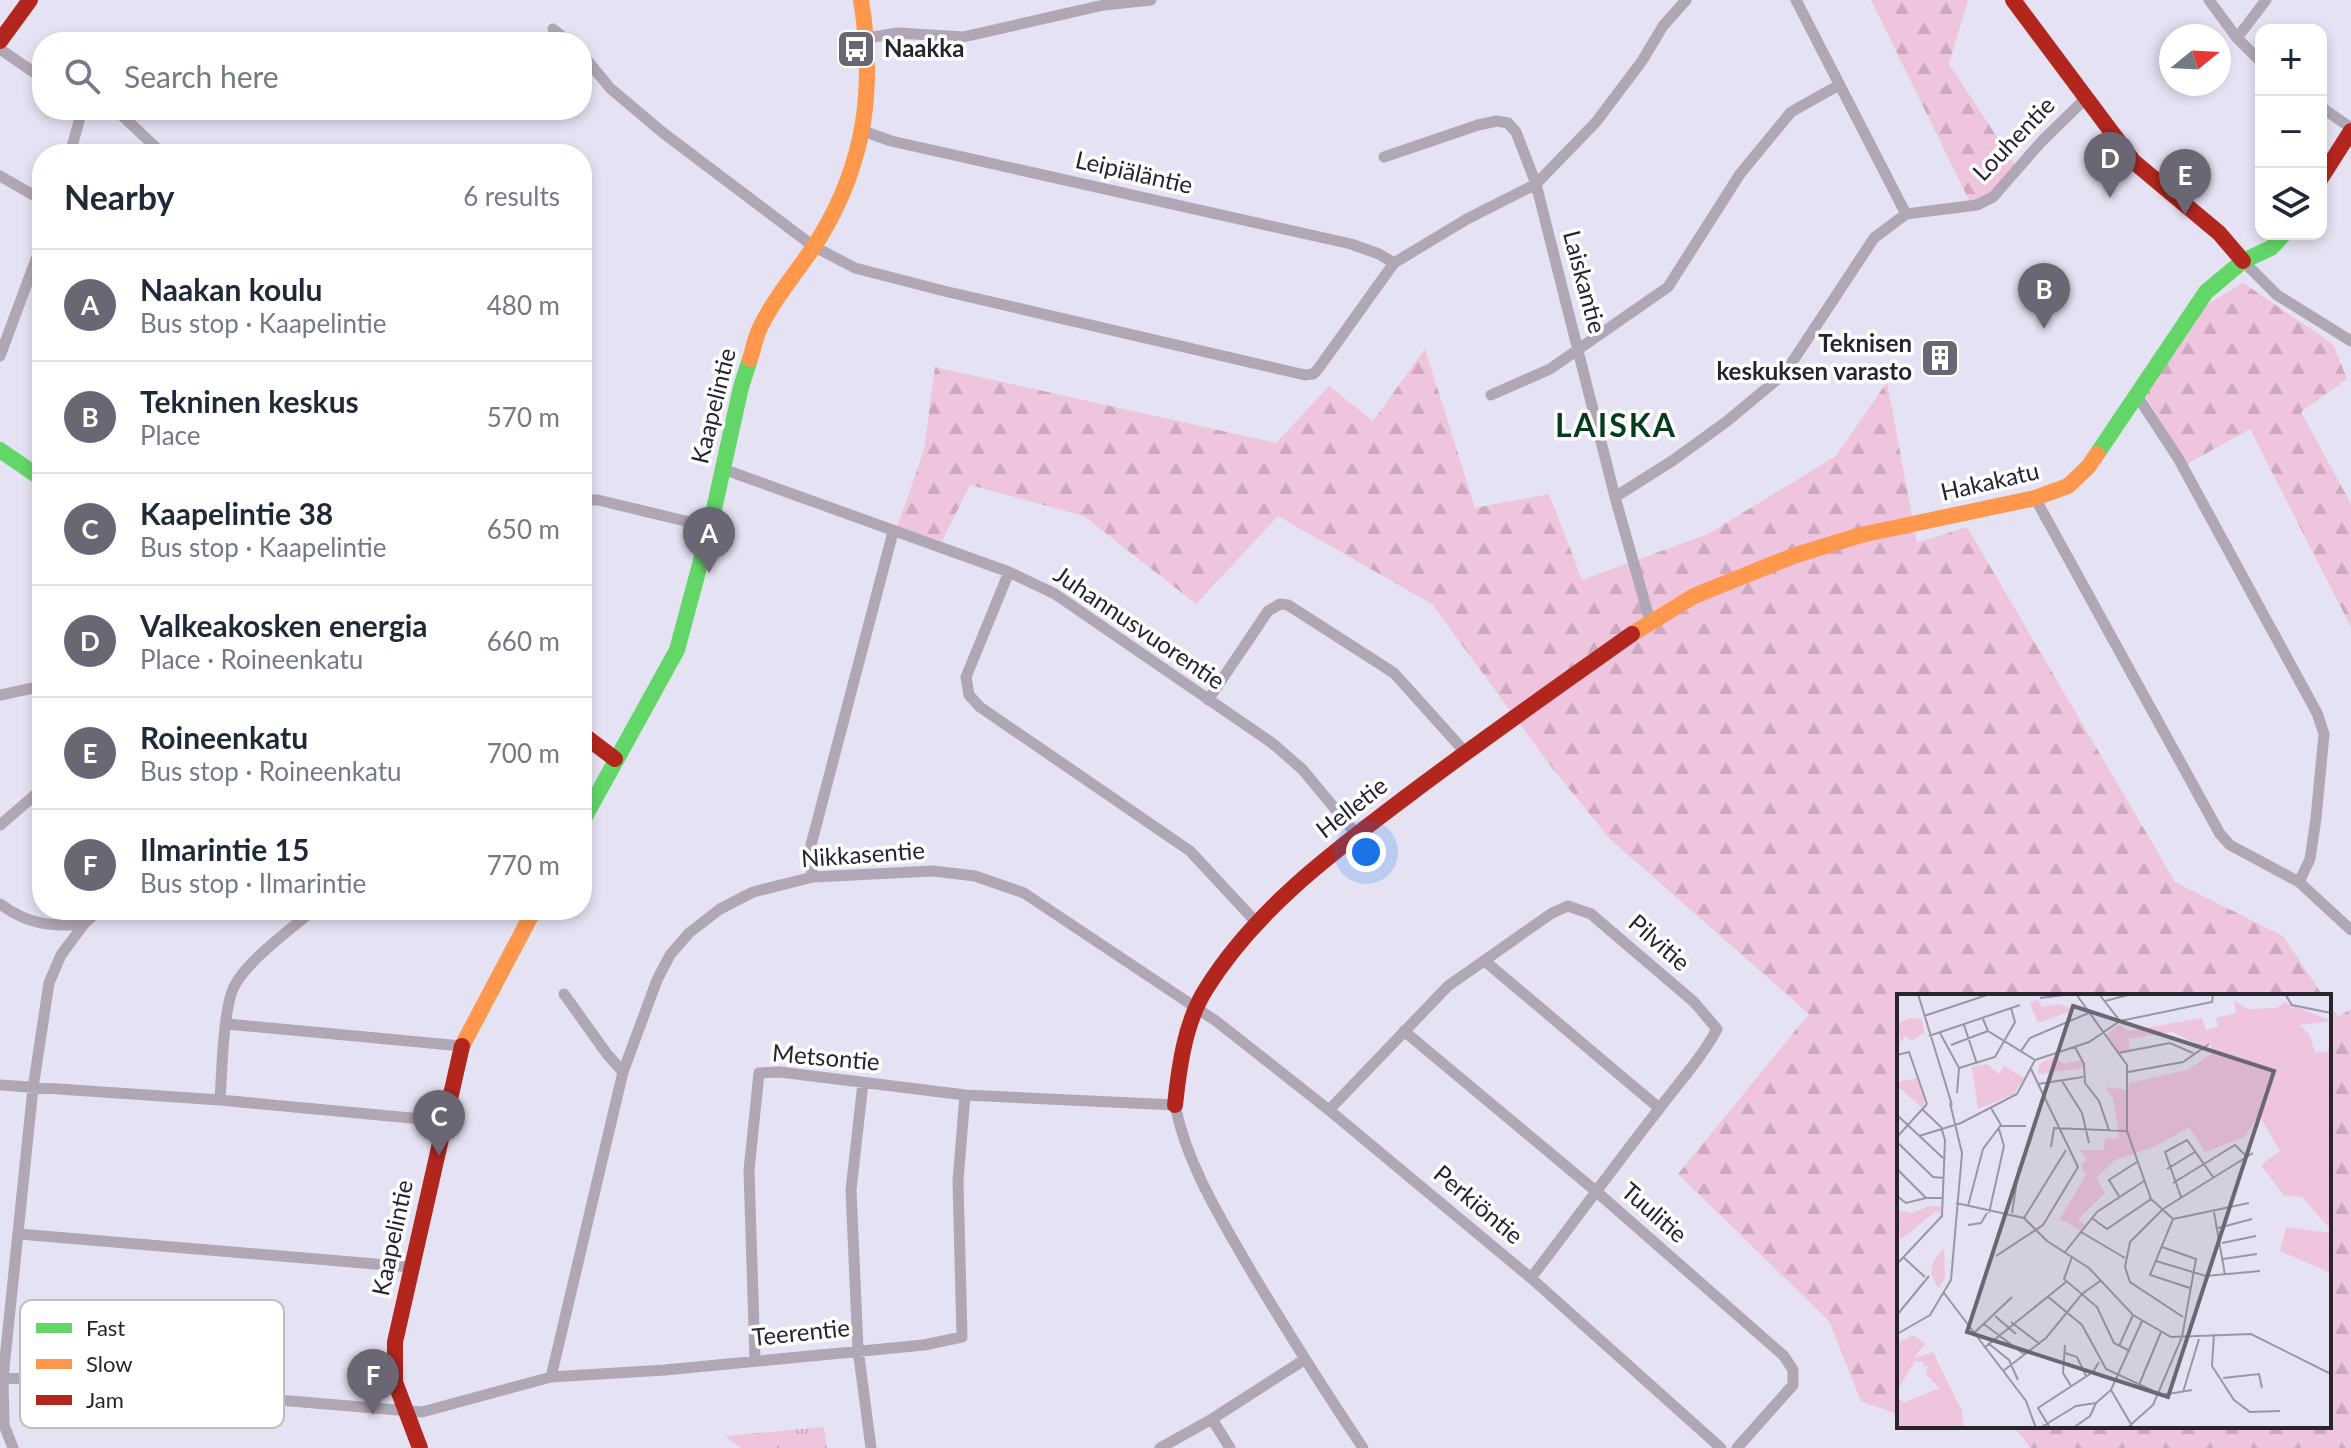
<!DOCTYPE html>
<html lang="en">
<head>
<meta charset="utf-8">
<style>
	:root { --surface:#fff; --page:#f2f2f3; --text:#1f2937; --muted:#747a83; --line:#e0e1e3; --accent:#6a6674 }
	body { margin:0; font-family:Lato,sans-serif; background:var(--page); color:var(--text) }
	.controls { position:absolute; right:24px; top:24px; display:grid; overflow:hidden; border-radius:16px; box-shadow:0 4px 12px #0003 }
	.controls button { width:72px; height:72px; display:grid; place-items:center; padding:0; border:0; border-bottom:2px solid var(--line); background:var(--surface); color:var(--text); font:40px sans-serif }
	.compass { position:absolute; left:2159px; top:24px; width:72px; height:72px; border-radius:50%; background:var(--surface); box-shadow:0 4px 12px #0003; rotate:72deg }
	.you { position:absolute; left:1366px; top:852px; width:28px; height:28px; margin:-20px; border:6px solid #fff; border-radius:50%; background:#1a73e8; box-shadow:0 0 0 12px #1a73e833 }
	.badge { display:grid; place-items:center; width:52px; height:52px; border-radius:50%; background:var(--accent); color:#fff; font-size:26px; font-weight:700 }
	.pin { position:absolute; translate:-50% -66px; filter:drop-shadow(0 2px 4px #0008) }
	.pin::after { content:''; position:absolute; top:42px; width:28px; height:24px; background:inherit; clip-path:polygon(0 0,100% 0,50% 100%) }
	.list { margin:0; padding:0; list-style:none }
	h2 { display:flex; justify-content:space-between; align-items:center; height:104px; margin:0; padding:0 32px; font-size:34px }
	h2 small { font-size:26px; font-weight:400; color:var(--muted) }
	.list li { display:grid; grid-template-columns:52px 1fr auto; gap:24px; align-items:center; box-sizing:border-box; height:112px; padding:0 32px; border-top:2px solid var(--line) }
	.list b { display:block; font-size:30px; white-space:nowrap }
	.list p { margin:0; font-size:26px; white-space:nowrap; color:var(--muted) }
	.list em { font-size:26px; font-style:normal; color:var(--muted) }
	.icon { flex:none; width:44px; height:44px; fill:none; stroke:currentColor; stroke-width:2; stroke-linecap:round; stroke-linejoin:round }
	.map { position:relative; flex:none; width:2351px; height:1448px; overflow:hidden }
	.search { position:absolute; background:var(--surface); box-shadow:0 4px 12px #0003; left:32px; top:32px; width:560px; height:88px; display:flex; align-items:center; gap:20px; box-sizing:border-box; padding:0 28px; border-radius:32px; color:var(--muted); font-size:30px }
	.panel { position:absolute; background:var(--surface); box-shadow:0 4px 12px #0003; left:32px; top:144px; width:560px; height:776px; border-radius:32px }
	.map>svg:first-child { display:block }
	.grass { fill:url(#grass-tufts) }
	.forest { fill:url(#forest-firs) }
	.lines { fill:none; stroke-linecap:round; stroke-linejoin:round }
	.street { stroke:#afa7b5; stroke-width:11 }
	.fast { stroke:#63d668; stroke-width:16 }
	.slow { stroke:#ff974d; stroke-width:16 }
	.jam { stroke:#b3261e; stroke-width:16 }
	.labels { text-anchor:middle; stroke-width:7; stroke-linejoin:round; paint-order:stroke }
	.poi-label { font-size:24px; font-weight:bold; fill:#272430; stroke:#fff; text-anchor:start }
	.street-label { font-size:24px; fill:#272430; stroke:#fff }
	.district-label { font-size:32px; font-weight:bold; letter-spacing:2px; fill:#053c1b; stroke:#fff }
	.inset-road { fill:none; stroke:#9996a5; stroke-width:2 }
	.view { fill:#6a6674; fill-opacity:0.15; stroke:#6a6674; stroke-width:4 }
	.inset-edge { fill:none; stroke:#272430; stroke-width:4 }
	.key { fill:#fff; stroke:#bebdc1; stroke-width:2 }
	.key-label { font-size:22px; fill:#272430 }
</style>
</head>
<body>
<div class="map">
<svg width="2351" height="1448" viewBox="0 0 2351 1448">
	<defs>
		<pattern id="grass-tufts" width="24" height="20" patternUnits="userSpaceOnUse" patternTransform="scale(2)"><rect width="24" height="20" fill="#efc4de"/><path d="M3 7l-1-3M5 7V3M7 7l1-3M15 17l-1-3M17 17v-4M19 17l1-3" fill="none" stroke="#cda8bf"/></pattern>
		<pattern id="forest-firs" width="22" height="20" patternUnits="userSpaceOnUse" patternTransform="scale(2)"><rect width="22" height="20" fill="#efc4de"/><path d="M5 1l3.5 6h-7zM16 11l3.5 6h-7z" fill="#cda8bf"/></pattern>
	</defs>
	<rect width="100%" height="100%" fill="#e5e2f3"/>
	<path class="grass" d="M 824,1427 L 827,1448 L 741,1448 L 725,1436 Z"/>
	<path class="forest" d="M 1871,0 L 1968,0 L 1949,64 L 2016,166 C 2003,179 1989,199 1970,202 Z
		M 2243,283 L 2333,344 L 2347,379 L 2301,412 L 2351,504 L 2351,627 L 2250,429 L 2187,464 L 2143,392 L 2189,315 Z
		M 1425,349 L 1475,508 L 1549,494 L 1582,580 L 1708,534 L 1836,456 L 1887,382 L 1917,543 L 1967,527 L 2175,882 L 2283,936 L 2323,996 L 1899,996 L 1899,1415 L 1861,1401 L 1829,1321 L 1678,1174 L 1809,1014 L 1610,839 L 1550,765 L 1432,604 L 1278,516 L 1196,604 L 1084,516 L 970,485 L 942,541 L 897,527 L 924,450 L 935,367 L 1276,443 L 1329,386 L 1373,421 Z
		M 2329,1004 L 2338,1017 L 2351,1009 L 2351,1448 L 2031,1448 L 2013,1426 L 2329,1426 Z"/>
	<g class="lines">
		<path class="street" d="M 1796,0 L 1906,214
			M 2209,0 L 2237,38 L 2261,62
			M 553,29 L 569,42
			M 867,38 L 898,33 L 963,37 L 1104,5 L 1151,0
			M 2237,38 L 2266,0
			M 0,49 L 42,78
			M 582,54 L 610,88 L 662,132 L 813,246 L 855,268 L 944,291 L 1305,375 L 1313,374 L 1318,369 L 1394,263 L 1467,219 L 1536,184 L 1596,122 L 1642,61 L 1663,26 L 1686,0
			M 2321,107 L 2351,128
			M 116,110 L 163,154
			M 863,131 L 891,141 L 1351,244 L 1379,254 L 1394,263
			M 70,154 L 82,110
			M 1384,157 L 1478,125 L 1497,121 L 1508,123 L 1516,132 L 1536,184 L 1615,497 L 1650,621
			M 0,176 L 42,200
			M 2243,261 L 2277,295 L 2351,341
			M 0,356 L 42,243
			M 2136,394 L 2178,458 L 2317,713 L 2324,734 L 2316,818 L 2310,859 L 2299,882
			M 1491,395 L 1550,369 L 1668,287 L 1740,174 L 1791,112 L 1839,85
			M 723,469 L 1009,572 L 1055,594 L 1272,743 L 1302,769 L 1356,834
			M 1615,497 L 1672,461 L 1726,422 L 1785,373 L 1874,238 L 1906,214 L 1977,205 L 1993,197 L 2042,141 L 2085,99
			M 2035,498 L 2220,834 L 2230,845 L 2299,882 L 2351,930
			M 582,500 L 598,500 L 710,527
			M 1009,572 L 966,677 L 969,695 L 980,707 L 1190,851 L 1256,922
			M 0,695 L 42,686
			M 1208,700 L 1268,611 L 1280,604 L 1288,605 L 1394,673 L 1465,752
			M 0,825 L 42,789
			M 813,877 L 810,862 L 811,845 L 893,532
			M 0,904 C 27,924 50,927 84,924
			M 1486,962 L 1659,1108
			M 564,994 L 607,1054 L 623,1072
			M 227,1024 L 462,1046
			M 1404,1031 L 1598,1193 L 1784,1356 L 1793,1370 L 1793,1385 L 1737,1448
			M 863,1083 L 851,1190 L 858,1349 L 871,1448
			M 0,1085 L 220,1100 L 443,1121
			M 220,1100 C 222,1071 223,1013 233,989 C 245,962 290,930 313,910
			M 1329,1110 L 1448,986 L 1552,913 L 1568,906 L 1591,914 L 1694,1002 L 1717,1029 C 1701,1059 1679,1082 1659,1109 C 1615,1165 1574,1222 1531,1278
			M 19,1234 L 411,1267
			M 755,1360 L 749,1170 L 759,1073 L 780,1072 L 965,1095 L 1175,1105 C 1187,1165 1221,1219 1251,1271 C 1287,1331 1324,1390 1363,1448
			M 0,1377 L 422,1412 L 551,1377 L 665,1370 L 924,1345 L 962,1337 L 958,1181 L 965,1095
			M 551,1377 L 623,1072 L 657,980 L 670,955 L 689,933 L 720,909 L 753,892 L 813,877 L 933,871 L 975,876 L 1024,893 L 1216,1021 L 1329,1110 L 1531,1278 L 1721,1448
			M 1212,1419 L 1230,1448
			M 13,1448 L 4,1425 L 3,1378 L 33,1088 L 49,983 L 61,955 L 84,924 L 99,910
			M 1160,1448 L 1212,1419 L 1304,1360"/>
		<path class="fast" d="M 0,450 L 42,479
			M 2097,454 L 2206,292 L 2243,261 L 2271,248 L 2284,234
			M 582,822 L 677,650 L 710,527 L 741,387 L 750,359"/>
		<path class="slow" d="M 750,359 C 753,350 755,339 759,330 C 774,297 801,268 820,237 C 866,161 875,86 861,0
			M 1632,634 L 1694,596 L 1793,556 L 1861,535 L 2035,498 L 2068,486 L 2088,467 L 2097,454
			M 462,1046 L 534,910"/>
		<path class="jam" d="M 2013,0 L 2134,162 L 2219,233 L 2243,261
			M 0,41 L 30,0
			M 2321,178 L 2351,131
			M 582,734 L 615,759
			M 1175,1105 C 1179,1067 1185,1022 1206,989 C 1255,910 1333,852 1406,797 C 1480,741 1556,688 1632,634
			M 420,1448 L 395,1382 L 395,1342 L 462,1046"/>
	</g>
	<defs>
		<g id="bus-square" transform="scale(2)"><rect x="-9" y="-9" width="18" height="18" rx="4" fill="#6a6674" stroke="#fff"/><path d="M-5-6H5V4H4V6H2V4H-2V6H-4V4H-5ZM-3.5-4V0h7V-4ZM-3.5 1.2v1.5H-2V1.2ZM2 1.2v1.5H3.5V1.2Z" fill="#fff"/></g>
		<g id="building-square" transform="scale(2)"><rect x="-9" y="-9" width="18" height="18" rx="4" fill="#6a6674" stroke="#fff"/><path d="M-4-6H4V6H1V3H-1V6H-4ZM-2.5-4.3h1.7v1.8h-1.7ZM.8-4.3h1.7v1.8H.8ZM-2.5-1h1.7V.8h-1.7ZM.8-1h1.7V.8H.8Z" fill="#fff"/></g>
	</defs>
	<g fill-rule="evenodd">
		<use href="#bus-square" x="856" y="49"/>
		<use href="#building-square" x="1940" y="358"/>
	</g>
	<g class="labels">
		<g class="poi-label">
			<text x="884" y="57">Naakka</text>
			<text x="1912" y="352" text-anchor="end">Teknisen<tspan x="1912" dy="28">keskuksen varasto</tspan></text>
		</g>
		<g class="street-label">
			<text transform="translate(2014 139) rotate(-46)" y="8">Louhentie</text>
			<text transform="translate(1134 173) rotate(13)" y="8">Leipiäläntie</text>
			<text transform="translate(1584 282) rotate(75)" y="8">Laiskantie</text>
			<text transform="translate(714 406) rotate(-76)" y="8">Kaapelintie</text>
			<text transform="translate(1990 482) rotate(-13)" y="8">Hakakatu</text>
			<text transform="translate(1139 628) rotate(34)" y="8">Juhannusvuorentie</text>
			<text transform="translate(1352 808) rotate(-38)" y="8">Helletie</text>
			<text transform="translate(863 855) rotate(-4)" y="8">Nikkasentie</text>
			<text transform="translate(1659 943) rotate(41)" y="8">Pilvitie</text>
			<text transform="translate(826 1058) rotate(5)" y="8">Metsontie</text>
			<text transform="translate(1478 1205) rotate(40)" y="8">Perkiöntie</text>
			<text transform="translate(1654 1213) rotate(41)" y="8">Tuulitie</text>
			<text transform="translate(393 1238) rotate(-78)" y="8">Kaapelintie</text>
			<text transform="translate(801 1333) rotate(-6)" y="8">Teerentie</text>
		</g>
		<g class="district-label">
			<text x="1616" y="437">LAISKA</text>
		</g>
	</g>
	<g transform="translate(1897 994)">
		<rect width="434" height="434" fill="#e5e2f3"/>
		<path d="M 141,5 L 145,13 L 162,10 L 178,16 L 141,29 L 133,9 ZM 12,24 L 25,25 L 27,38 L 15,47 L 8,42 L 4,49 L 0,30 ZM 20,84 L 28,107 L 25,114 L 4,95 L 0,98 L 0,88 ZM 32,212 L 44,213 L 44,221 L 39,217 L 3,246 L 0,216 L 15,219 Z" fill="#efc4de"/>
		<path d="M 337,6 L 350,15 L 380,14 L 388,8 L 434,27 L 402,31 L 413,41 L 418,59 L 430,58 L 434,50 L 434,236 L 405,203 L 387,202 L 364,171 L 383,157 L 362,121 L 348,143 L 308,158 L 292,133 L 259,152 L 218,166 L 199,184 L 208,199 L 181,225 L 188,231 L 184,237 L 163,225 L 189,181 L 184,171 L 190,166 L 183,156 L 207,156 L 208,145 L 222,144 L 216,104 L 208,93 L 231,96 L 232,89 L 290,76 L 316,59 L 313,48 L 298,55 L 297,49 L 276,38 L 231,45 L 233,56 L 221,58 L 210,40 L 223,30 L 231,37 L 305,24 L 309,36 L 321,33 L 319,24 L 339,19 ZM 156,63 L 167,70 L 184,66 L 187,74 L 141,80 L 142,70 ZM 389,233 L 434,239 L 434,279 L 383,257 ZM 47,254 L 48,285 L 41,294 L 34,280 L 36,268 ZM 17,341 L 28,350 L 17,364 L 36,358 L 65,417 L 66,434 L 0,434 L 0,405 L 8,408 L 42,394 L 29,380 L 31,371 L 25,373 L 27,368 L 18,367 L 0,397 L 0,349 Z" fill="#efc4de"/>
		<path d="M 90,70 L 102,80 L 107,72 L 127,84 L 117,100 L 81,115 L 75,73 Z" fill="#efc4de"/>
		<path class="inset-road" d="M 21,0 L 55,111M 179,0 L 230,71 L 230,137 L 254,205 L 276,225M 202,0 L 223,27M 388,0 L 395,11 L 434,19M 143,4 L 174,0M 208,7 L 235,0M 27,22 L 93,0M 86,25 L 91,37 L 138,66M 223,27 L 315,8 L 316,0M 67,31 L 80,70M 43,39 L 62,74 L 60,99M 32,42 L 123,11M 54,51 L 91,37M 178,53 L 187,70 L 188,89 L 202,107 L 212,136M 124,57 L 133,44 L 194,18M 221,59 L 273,49 L 296,59M 0,61 L 12,58 L 30,110M 138,66 L 192,48 L 223,27M 62,74 L 98,63 L 118,28 L 114,14M 231,78 L 286,68 L 312,50M 165,87 L 185,119 L 192,149M 141,90 L 186,83M 0,121 L 46,164M 104,132 L 129,132M 22,142 L 64,129 L 120,100 L 138,66M 0,143 L 30,110M 0,148 L 36,183 L 47,184M 154,153 L 157,134 L 230,137M 0,175 L 29,204 L 46,204M 270,175 L 298,158M 276,189 L 338,151 L 350,163M 0,202 L 9,209 L 29,204M 222,202 L 212,186 L 240,168M 284,203 L 268,158 L 290,146 L 316,183M 59,209 L 127,224 L 150,247 L 192,274 L 236,321 L 274,343 L 354,340 L 434,380M 71,212 L 86,155 L 104,131 L 94,114M 317,218 L 328,281M 92,219 L 107,152 L 102,135M 115,219 L 122,173M 127,224 L 169,156M 195,224 L 210,235 L 254,205M 276,225 L 253,281 L 293,294M 276,225 L 352,209M 71,231 L 84,229 L 90,219M 321,234 L 355,225M 184,238 L 228,264M 325,249 L 359,242M 168,258 L 200,218 L 247,187M 99,262 L 146,231 L 181,173 L 134,75M 6,263 L 28,283M 175,263 L 167,285 L 200,313 L 217,349 L 233,357M 326,265 L 360,260M 259,267 L 309,282 L 363,277M 0,270 L 45,222 L 48,146 L 44,133 L 26,116M 47,299 L 129,407 L 139,434M 150,302 L 185,331 L 209,375 L 265,401 L 295,396M 0,321 L 32,282M 98,322 L 119,340M 286,323 L 233,288 L 228,273 L 233,248 L 266,215 L 356,159M 114,328 L 143,350M 87,330 L 128,361M 0,340 L 33,321 L 54,286 L 65,159 L 53,109M 76,340 L 115,303M 317,340 L 315,372 L 337,406 L 353,418 L 383,417M 91,349 L 112,366 L 121,386M 168,351 L 166,379 L 174,392M 222,352 L 236,321M 87,354 L 169,288M 168,359 L 180,363 L 189,382M 106,377 L 149,344 L 185,300 L 203,287M 326,384 L 362,380 L 365,394M 242,391 L 264,338M 214,396 L 235,432M 286,398 L 302,345M 143,434 L 179,412 L 199,409 L 214,396 L 245,327M 153,434 L 141,414 L 196,378 L 202,368M 176,434 L 193,422 L 199,409M 230,434 L 256,411 L 285,343 L 299,265 L 265,253"/>
		<path class="view" d="M 176,12 L 377,77 L 271,403 L 70,338 Z"/>
		<rect width="434" height="434" class="inset-edge"/>
	</g>
	<rect x="20" y="1300" width="264" height="128" rx="12" class="key"/>
	<rect x="36" y="1323" width="36" height="10" fill="#63d668"/>
	<rect x="36" y="1359" width="36" height="10" fill="#ff974d"/>
	<rect x="36" y="1395" width="36" height="10" fill="#b3261e"/>
	<g class="key-label">
		<text x="86" y="1336">Fast</text>
		<text x="86" y="1372">Slow</text>
		<text x="86" y="1408">Jam</text>
	</g>
</svg>
<div class="controls">
<button>+</button>
<button>−</button>
<button><svg class="icon" aria-label="layers" viewBox="0 0 24 24"><path d="M12 4l9 5-9 5-9-5zM3 14l9 5 9-5"/></svg></button>
</div>
<svg class="compass" viewBox="-18 -18 36 36"><path d="M0-13l5 13h-10z" fill="#e53935"/><path d="M0 13l5-13h-10z" fill="#747a83"/></svg>
<div class="you"></div>
<div class="pin badge" style="left:709px;top:573px">A</div>
<div class="pin badge" style="left:2044px;top:329px">B</div>
<div class="pin badge" style="left:439px;top:1156px">C</div>
<div class="pin badge" style="left:2110px;top:198px">D</div>
<div class="pin badge" style="left:2185px;top:215px">E</div>
<div class="pin badge" style="left:373px;top:1415px">F</div>
<div class="search"><svg class="icon" aria-label="search" viewBox="0 0 24 24"><circle cx="10" cy="10" r="6"/><path d="M15 15l6 6"/></svg>Search here</div>
<section class="panel">
<h2>Nearby<small>6 results</small></h2>
<ul class="list">
<li><span class="badge">A</span><div><b>Naakan koulu</b><p>Bus stop · Kaapelintie</p></div><em>480 m</em></li>
<li><span class="badge">B</span><div><b>Tekninen keskus</b><p>Place</p></div><em>570 m</em></li>
<li><span class="badge">C</span><div><b>Kaapelintie 38</b><p>Bus stop · Kaapelintie</p></div><em>650 m</em></li>
<li><span class="badge">D</span><div><b>Valkeakosken energia</b><p>Place · Roineenkatu</p></div><em>660 m</em></li>
<li><span class="badge">E</span><div><b>Roineenkatu</b><p>Bus stop · Roineenkatu</p></div><em>700 m</em></li>
<li><span class="badge">F</span><div><b>Ilmarintie 15</b><p>Bus stop · Ilmarintie</p></div><em>770 m</em></li>
</ul>
</section>
</div>
</body>
</html>
